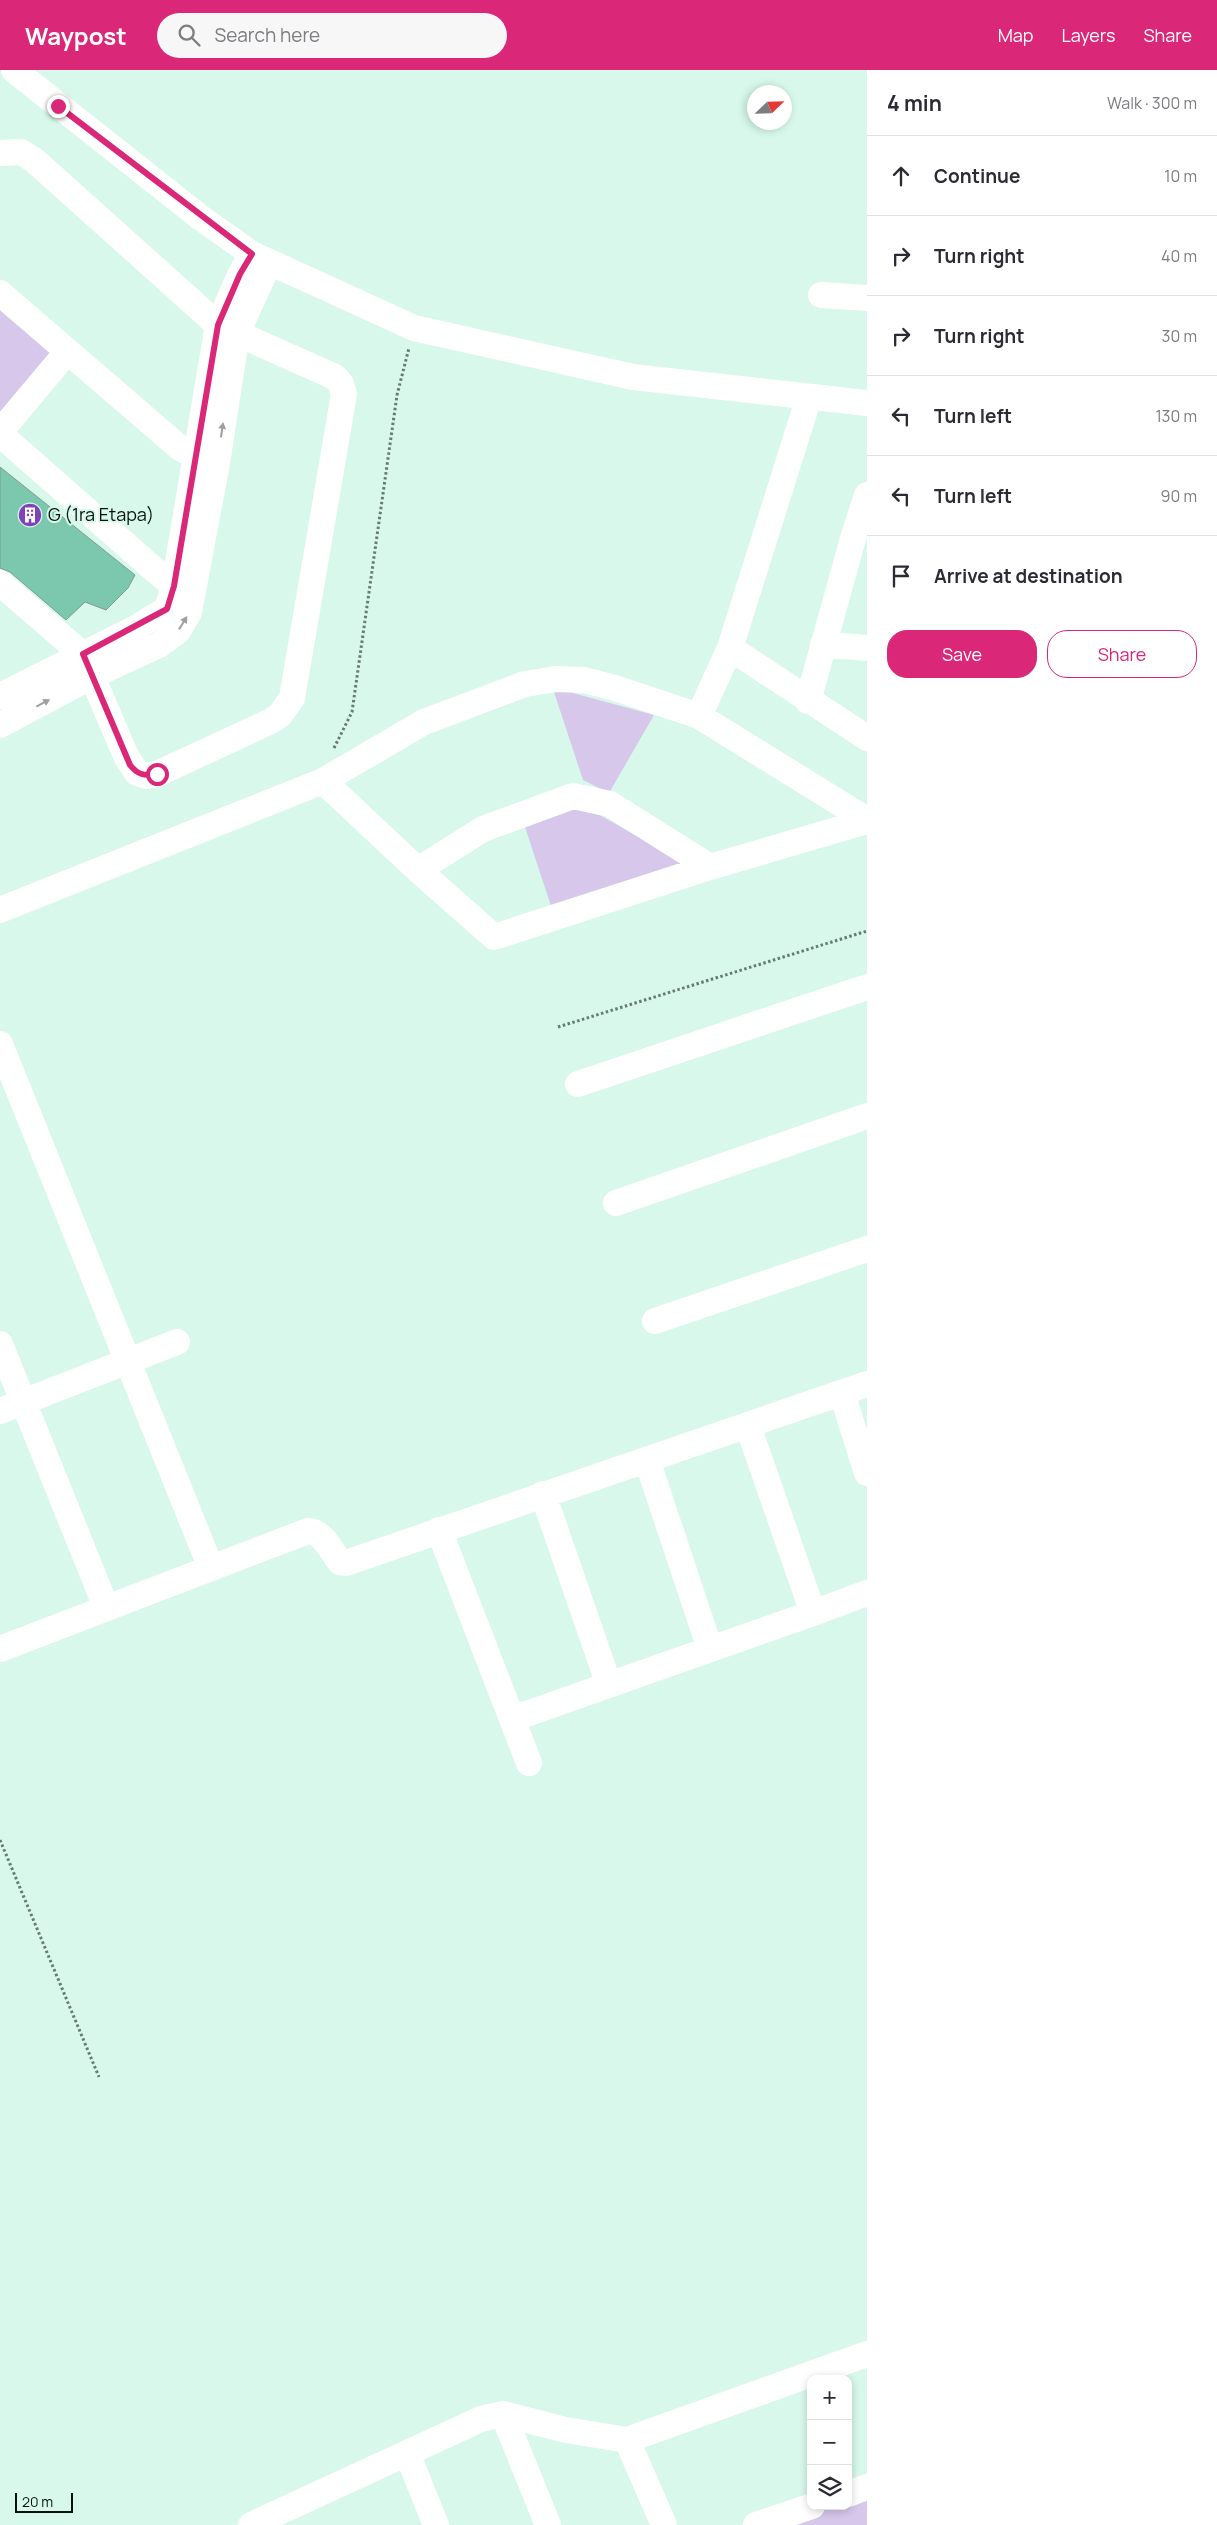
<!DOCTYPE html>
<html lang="en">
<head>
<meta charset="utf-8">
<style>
	:root { --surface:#fff; --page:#f7f7f7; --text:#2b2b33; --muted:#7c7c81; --line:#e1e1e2; --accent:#db2777 }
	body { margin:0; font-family:Manrope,sans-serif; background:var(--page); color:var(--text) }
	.controls { position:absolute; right:15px; bottom:15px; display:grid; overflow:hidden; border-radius:10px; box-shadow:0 2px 8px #0003 }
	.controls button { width:45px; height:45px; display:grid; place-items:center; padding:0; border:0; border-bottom:1px solid var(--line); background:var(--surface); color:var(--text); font:25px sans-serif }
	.compass { position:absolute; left:747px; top:15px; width:45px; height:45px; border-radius:50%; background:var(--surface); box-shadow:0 2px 8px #0003; rotate:67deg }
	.scale { position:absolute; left:15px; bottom:12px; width:58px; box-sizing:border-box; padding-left:5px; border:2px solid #08130f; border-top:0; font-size:14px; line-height:18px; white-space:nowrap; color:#08130f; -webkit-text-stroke:4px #d7f8eb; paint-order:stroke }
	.stop { position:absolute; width:15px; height:15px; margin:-11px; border:4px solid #db2777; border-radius:50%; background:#fff }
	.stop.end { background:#db2777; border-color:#fff; box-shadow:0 1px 5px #0008 }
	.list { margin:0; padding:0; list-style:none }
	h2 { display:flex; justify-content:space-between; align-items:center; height:65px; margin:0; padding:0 20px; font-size:21px }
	h2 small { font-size:16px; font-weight:400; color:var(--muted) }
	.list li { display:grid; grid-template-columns:32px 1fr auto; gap:15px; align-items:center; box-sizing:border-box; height:80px; padding:0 20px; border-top:1px solid var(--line) }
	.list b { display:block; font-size:19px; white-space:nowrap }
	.list em { font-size:16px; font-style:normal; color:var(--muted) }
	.actions { display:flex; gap:10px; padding:15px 20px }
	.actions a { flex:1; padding:11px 0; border:1px solid var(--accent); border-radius:20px; text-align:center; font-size:18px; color:var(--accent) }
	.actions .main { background:var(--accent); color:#fff }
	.icon { flex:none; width:28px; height:28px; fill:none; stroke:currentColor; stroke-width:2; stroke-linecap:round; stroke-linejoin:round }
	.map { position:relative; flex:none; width:867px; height:2455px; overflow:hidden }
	header { display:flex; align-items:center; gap:30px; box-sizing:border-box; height:70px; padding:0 25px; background:var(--accent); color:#fff }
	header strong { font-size:24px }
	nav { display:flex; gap:28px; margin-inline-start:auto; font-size:18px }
	.search { width:350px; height:45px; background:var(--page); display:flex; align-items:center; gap:12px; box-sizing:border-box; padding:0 18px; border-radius:28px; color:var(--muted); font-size:19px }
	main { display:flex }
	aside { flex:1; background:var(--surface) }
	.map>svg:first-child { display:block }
	.green { fill:#d7c7eb }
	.building { fill:#7bc8ae; stroke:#7d9b90 }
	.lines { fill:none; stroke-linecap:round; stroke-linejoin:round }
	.path { stroke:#667b73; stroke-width:3; stroke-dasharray:2.5 2.5; stroke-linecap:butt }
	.minor { stroke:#fff; stroke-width:26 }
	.oneway { fill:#9ca19f }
	.route { stroke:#db2777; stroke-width:6 }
	.labels { text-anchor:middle; stroke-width:4; stroke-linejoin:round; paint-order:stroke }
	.poi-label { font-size:18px; fill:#08130f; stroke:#d7f8eb; text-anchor:start }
</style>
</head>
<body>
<header>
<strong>Waypost</strong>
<div class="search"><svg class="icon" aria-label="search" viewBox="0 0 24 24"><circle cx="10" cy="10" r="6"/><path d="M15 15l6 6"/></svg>Search here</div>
<nav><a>Map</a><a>Layers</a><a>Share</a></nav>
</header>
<main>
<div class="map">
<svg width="867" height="2455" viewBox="0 0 867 2455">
	<rect width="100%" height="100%" fill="#d7f8eb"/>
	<path class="green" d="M 0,234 L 57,282 L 0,348 Z
		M 554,622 L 569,622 L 654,645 L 609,723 L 583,710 Z
		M 580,734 L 683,792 L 679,796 L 551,836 L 523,751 Z
		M 867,2424 L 867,2455 L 790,2455 L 793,2449 L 830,2436 L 848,2436 Z"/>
	<path class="building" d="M 0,397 L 135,505 L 128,518 L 106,540 L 85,532 L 66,550 L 10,502 L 0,498 Z"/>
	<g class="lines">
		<path class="path" d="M 334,678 L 352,642 L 397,325 L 409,278
			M 558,957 L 867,861
			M 0,1770 L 99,2007"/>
		<path class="minor" d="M 14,0 L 201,148 L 252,184 L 414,258 L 633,307 L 867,333
			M 0,83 L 21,82 L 34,90 L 218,255 L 335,307 L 341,314 L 344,324 L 292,628 L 280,645 L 271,651 L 157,704 L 146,706 L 137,703 L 126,686 L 83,585 L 0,513
			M 0,223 L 180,378 L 195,386 L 209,390
			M 821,225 L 867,228
			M 0,362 L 67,282
			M 0,364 L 150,496 L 174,516 L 189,520
			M 823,574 L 867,578
			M 730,578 L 867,668
			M 0,626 L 134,559 L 167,539 L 174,516 L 218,255 L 240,205 L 252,184
			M 808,631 L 854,465 L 867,425
			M 699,646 L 730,578 L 809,327
			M 0,655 L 92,606 L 159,575 L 178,561 L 189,542 L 217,393 L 237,263 L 269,193
			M 323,711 L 418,800 L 494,867 L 710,797 L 867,751
			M 418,800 L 483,759 L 573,726 L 610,734 L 710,797
			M 0,840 L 323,711 L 424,652 L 525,614 L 556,609 L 584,610 L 615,618 L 699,646 L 867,750
			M 0,974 L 211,1498
			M 578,1014 L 867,917
			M 616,1133 L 867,1046
			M 655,1251 L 867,1179
			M 0,1274 L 106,1537
			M 842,1323 L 867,1403
			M 0,1341 L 177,1272
			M 647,1390 L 710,1579
			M 543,1424 L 609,1615
			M 439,1460 L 529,1693
			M 813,1543 L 867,1523
			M 0,1579 L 308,1461 C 323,1461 331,1481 340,1492 L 346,1493 L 867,1314
			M 512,1649 L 813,1543 L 748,1356
			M 503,2344 L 566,2360 L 627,2370 L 867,2284
			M 627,2370 L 664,2455
			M 407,2383 L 436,2455
			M 848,2424 L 867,2417
			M 251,2455 L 481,2349 L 503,2344 L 548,2455
			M 756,2455 L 812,2436"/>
	</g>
	<defs><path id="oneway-solid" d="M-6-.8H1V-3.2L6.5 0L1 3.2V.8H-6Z" transform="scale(1.25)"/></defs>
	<g class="oneway">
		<use href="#oneway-solid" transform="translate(222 360) rotate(-82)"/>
		<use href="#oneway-solid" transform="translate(183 553) rotate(-58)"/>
		<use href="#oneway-solid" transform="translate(43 633) rotate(-28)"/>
	</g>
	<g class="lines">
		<path class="route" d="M 58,36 L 252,184 L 240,204 L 218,255 L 174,516 L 167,539 L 83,584 L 130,695 C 138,705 144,706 157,704"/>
	</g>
	<defs>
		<g id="building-disc" transform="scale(1.25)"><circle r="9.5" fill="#8242b7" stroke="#d7f8eb"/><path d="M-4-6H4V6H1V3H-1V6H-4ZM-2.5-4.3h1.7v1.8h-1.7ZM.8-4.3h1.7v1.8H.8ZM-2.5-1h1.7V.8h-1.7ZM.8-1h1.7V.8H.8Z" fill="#fff"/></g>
	</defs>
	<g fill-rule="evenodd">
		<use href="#building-disc" x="30" y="445"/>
	</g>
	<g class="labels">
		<g class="poi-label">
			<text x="48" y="451">G (1ra Etapa)</text>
		</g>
	</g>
</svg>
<div class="controls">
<button>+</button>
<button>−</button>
<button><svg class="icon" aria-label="layers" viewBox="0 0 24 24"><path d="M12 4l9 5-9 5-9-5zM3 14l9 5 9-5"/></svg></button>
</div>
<svg class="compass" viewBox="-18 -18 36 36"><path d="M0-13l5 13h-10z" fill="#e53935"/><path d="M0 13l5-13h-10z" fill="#7c7c81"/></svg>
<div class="scale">20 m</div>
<div class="stop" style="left:157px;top:704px"></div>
<div class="stop end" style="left:58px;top:36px"></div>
</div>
<aside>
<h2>4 min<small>Walk · 300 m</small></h2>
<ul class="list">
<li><svg class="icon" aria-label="ahead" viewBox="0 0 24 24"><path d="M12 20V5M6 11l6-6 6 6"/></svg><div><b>Continue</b></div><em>10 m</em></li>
<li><svg class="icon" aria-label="right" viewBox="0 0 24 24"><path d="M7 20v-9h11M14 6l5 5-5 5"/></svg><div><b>Turn right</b></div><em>40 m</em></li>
<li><svg class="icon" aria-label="right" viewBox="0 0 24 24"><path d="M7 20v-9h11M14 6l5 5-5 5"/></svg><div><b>Turn right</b></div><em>30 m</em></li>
<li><svg class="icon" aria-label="left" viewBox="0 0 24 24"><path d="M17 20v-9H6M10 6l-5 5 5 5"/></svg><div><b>Turn left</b></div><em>130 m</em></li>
<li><svg class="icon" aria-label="left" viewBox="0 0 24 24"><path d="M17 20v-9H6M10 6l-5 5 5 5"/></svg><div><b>Turn left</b></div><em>90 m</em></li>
<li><svg class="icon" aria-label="arrive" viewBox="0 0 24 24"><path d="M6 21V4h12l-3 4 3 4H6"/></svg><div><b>Arrive at destination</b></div></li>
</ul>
<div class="actions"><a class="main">Save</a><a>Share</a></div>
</aside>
</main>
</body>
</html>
